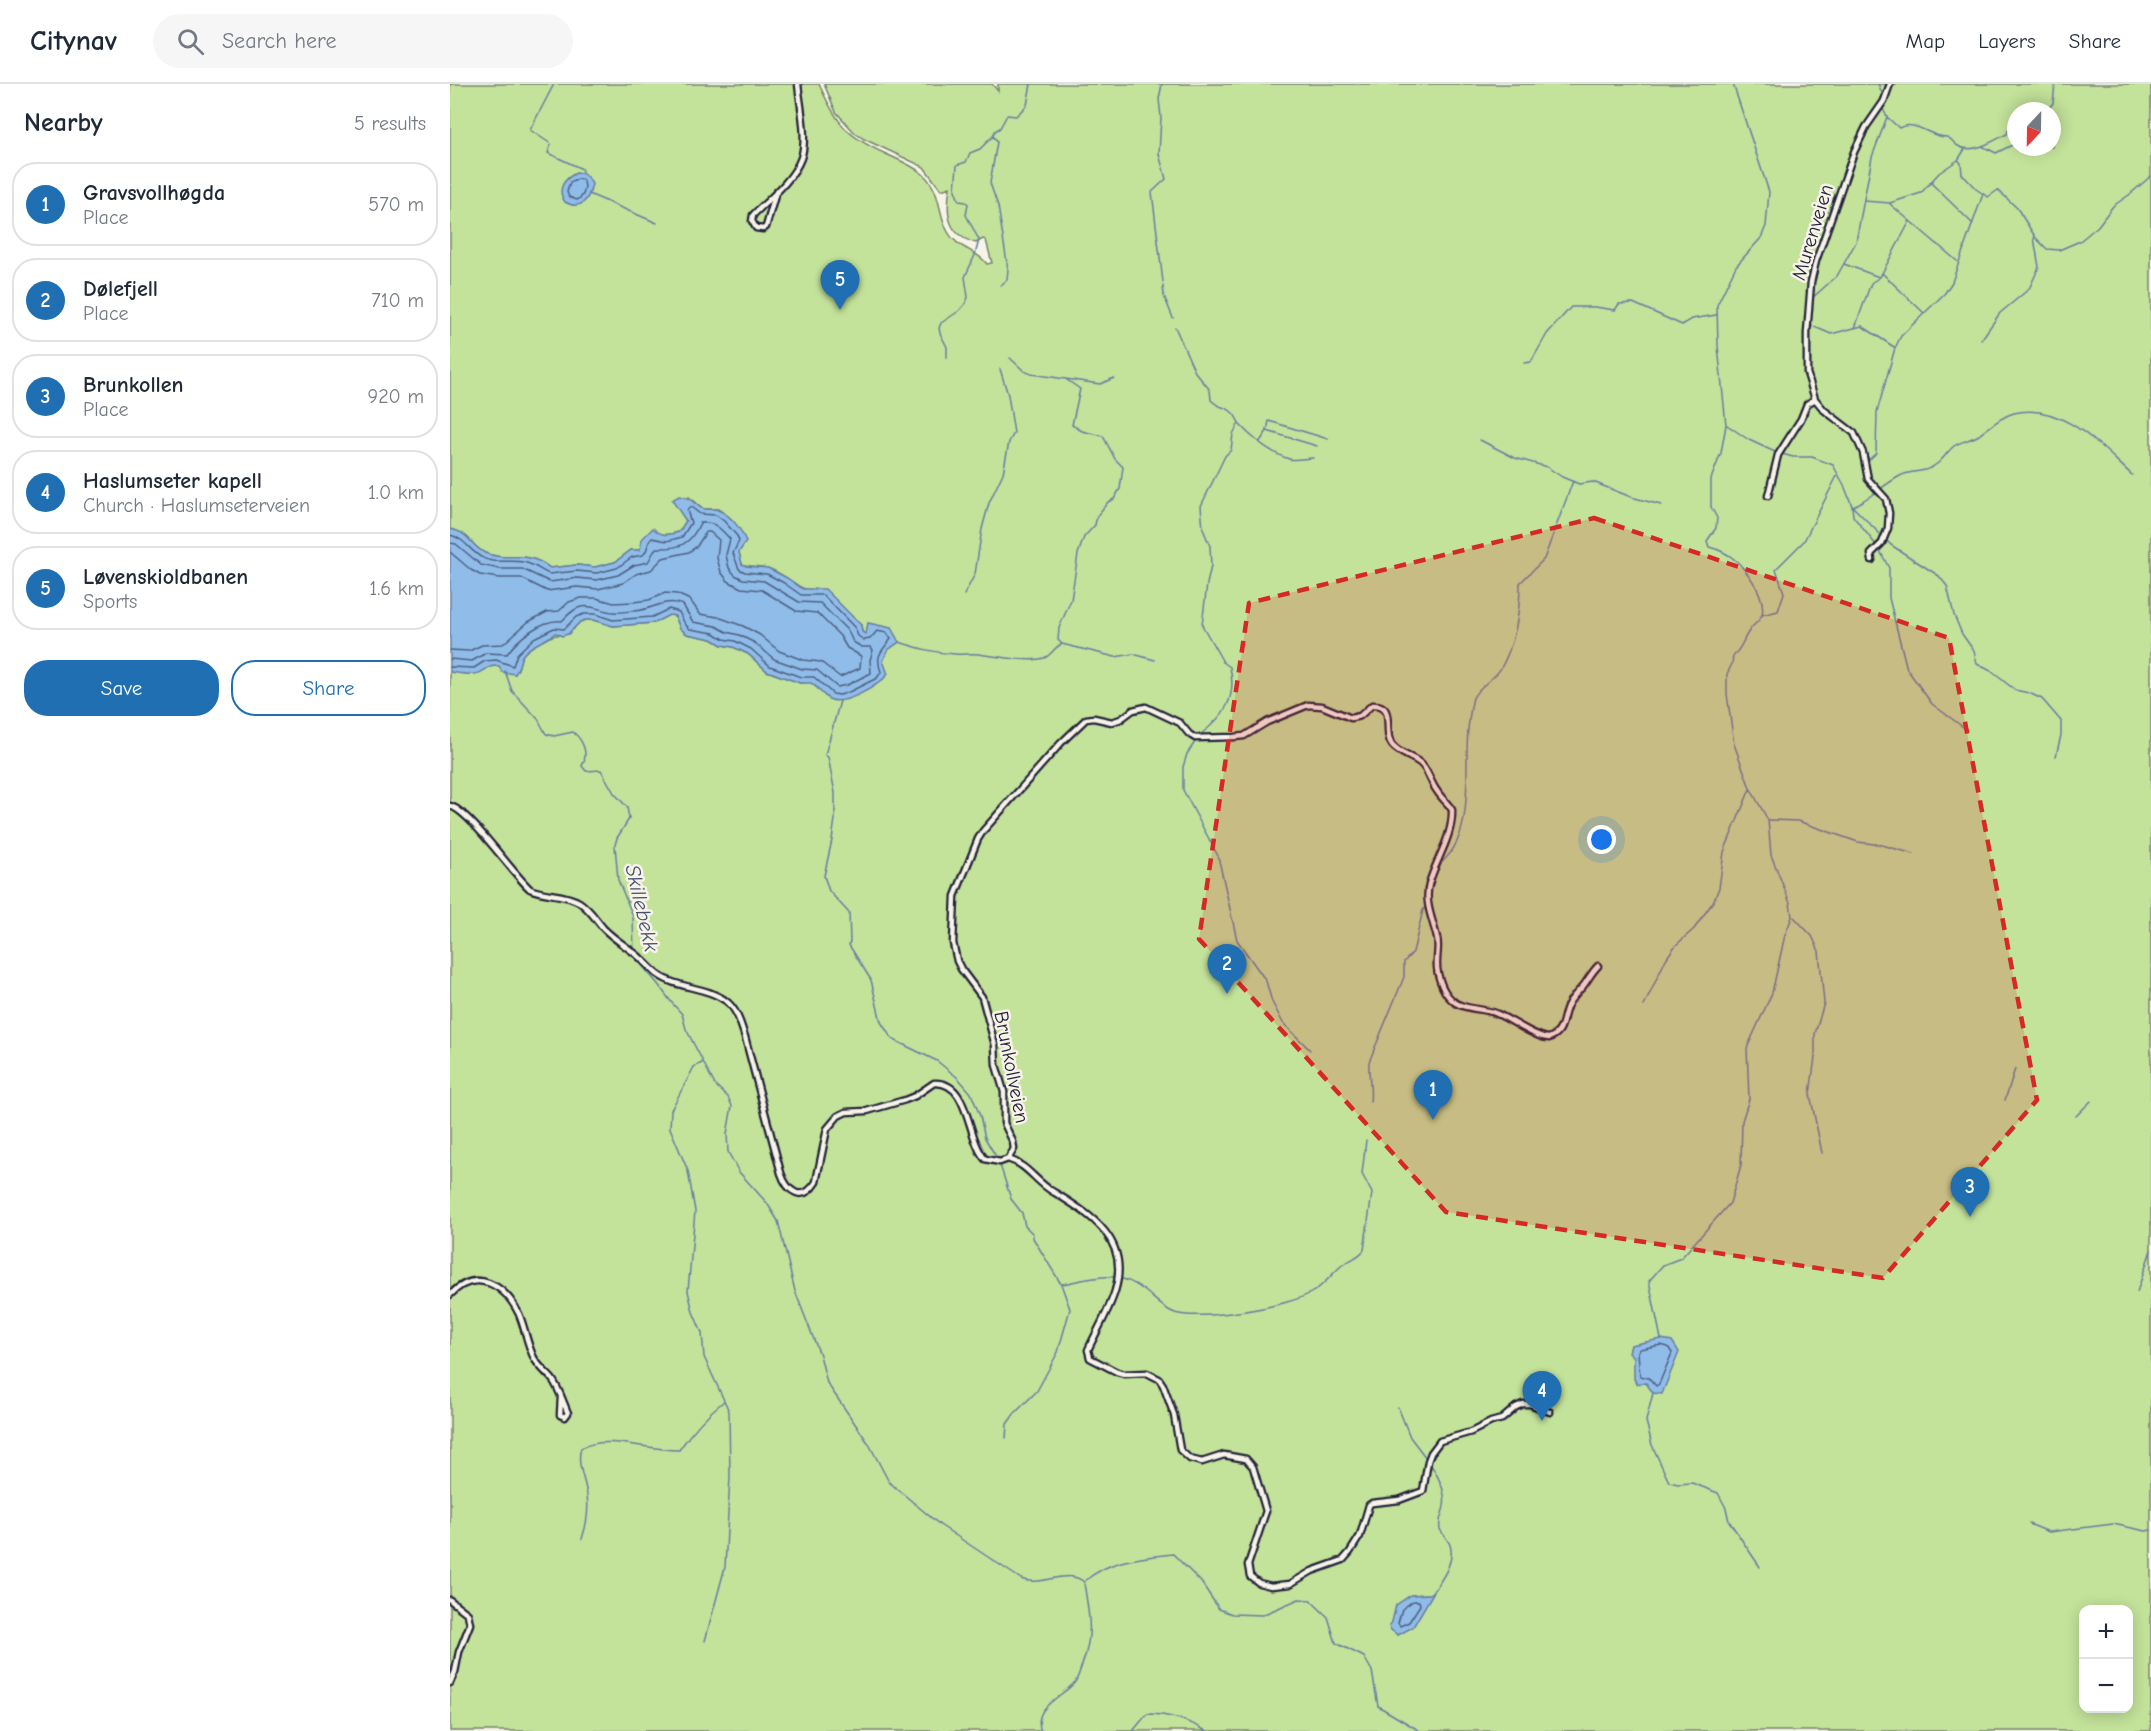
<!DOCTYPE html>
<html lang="en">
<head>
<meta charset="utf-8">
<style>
	:root { --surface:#fff; --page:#f6f6f7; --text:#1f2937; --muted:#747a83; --line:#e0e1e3; --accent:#1f6fb2 }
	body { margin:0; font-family:"Comic Neue",sans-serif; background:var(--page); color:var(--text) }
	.controls { position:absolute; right:18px; bottom:18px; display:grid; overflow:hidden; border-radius:12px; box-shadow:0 3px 15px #0003 }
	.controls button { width:54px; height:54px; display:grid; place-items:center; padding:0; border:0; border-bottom:2px solid var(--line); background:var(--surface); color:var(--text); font:30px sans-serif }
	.compass { position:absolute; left:1557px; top:18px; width:54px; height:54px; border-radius:50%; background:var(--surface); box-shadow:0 3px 15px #0003; rotate:202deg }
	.you { position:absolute; left:1152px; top:756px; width:21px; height:21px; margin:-15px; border:4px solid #fff; border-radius:50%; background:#1a73e8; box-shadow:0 0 0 9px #1a73e833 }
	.badge { display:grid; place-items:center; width:39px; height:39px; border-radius:50%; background:var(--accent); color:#fff; font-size:20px; font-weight:700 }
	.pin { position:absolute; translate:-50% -50px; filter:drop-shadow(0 2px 3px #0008) }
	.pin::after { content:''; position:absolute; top:32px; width:21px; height:18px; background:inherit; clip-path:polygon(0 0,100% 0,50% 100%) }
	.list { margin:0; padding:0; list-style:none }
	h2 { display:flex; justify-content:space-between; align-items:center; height:78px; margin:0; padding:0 24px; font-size:26px }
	h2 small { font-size:20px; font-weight:400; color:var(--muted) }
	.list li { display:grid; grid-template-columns:39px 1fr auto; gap:18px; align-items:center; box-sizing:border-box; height:84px; margin:0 12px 12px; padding:0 12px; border:2px solid var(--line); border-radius:24px }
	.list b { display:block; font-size:22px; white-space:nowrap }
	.list p { margin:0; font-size:20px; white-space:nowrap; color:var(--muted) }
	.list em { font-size:20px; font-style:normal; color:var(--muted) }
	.actions { display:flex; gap:12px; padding:18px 24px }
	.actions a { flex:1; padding:14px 0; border:2px solid var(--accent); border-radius:24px; text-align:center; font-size:21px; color:var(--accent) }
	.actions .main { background:var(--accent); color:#fff }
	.icon { flex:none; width:33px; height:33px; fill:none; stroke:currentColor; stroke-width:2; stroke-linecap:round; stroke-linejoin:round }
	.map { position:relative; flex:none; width:1701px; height:1647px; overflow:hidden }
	header { display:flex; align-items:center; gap:36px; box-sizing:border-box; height:84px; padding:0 30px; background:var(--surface); border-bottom:2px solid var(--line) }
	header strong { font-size:28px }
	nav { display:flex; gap:33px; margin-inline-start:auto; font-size:21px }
	.search { width:420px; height:54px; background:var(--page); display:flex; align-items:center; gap:15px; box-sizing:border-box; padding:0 21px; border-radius:33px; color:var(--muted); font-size:22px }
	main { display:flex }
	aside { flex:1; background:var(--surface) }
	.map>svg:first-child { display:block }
	.green { fill:#c3e29a; stroke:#72826a; stroke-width:1.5; fill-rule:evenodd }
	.water { fill:#90bce9; stroke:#647ea3; stroke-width:1.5 }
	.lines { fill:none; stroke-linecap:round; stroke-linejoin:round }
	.shore { stroke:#4e6081; stroke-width:1.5 }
	.stream { stroke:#647ea3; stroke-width:1.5 }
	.minor-casing { stroke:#22223b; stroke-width:9 }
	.minor { stroke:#f7f3e8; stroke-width:4.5 }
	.marked { fill:#d62828; fill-opacity:0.2; stroke:#d62828; stroke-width:4.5; stroke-dasharray:12 8; stroke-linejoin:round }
	.labels { text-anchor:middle; stroke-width:5; stroke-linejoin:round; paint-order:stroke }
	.street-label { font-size:20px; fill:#22223b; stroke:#f7f3e8 }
	.water-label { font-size:21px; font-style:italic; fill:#43506f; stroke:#f7f3e8 }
</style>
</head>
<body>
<header>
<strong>Citynav</strong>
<div class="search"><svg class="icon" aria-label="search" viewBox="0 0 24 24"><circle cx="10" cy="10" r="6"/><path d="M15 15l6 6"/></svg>Search here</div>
<nav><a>Map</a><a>Layers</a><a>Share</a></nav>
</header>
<main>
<aside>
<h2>Nearby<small>5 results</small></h2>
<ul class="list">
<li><span class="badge">1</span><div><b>Gravsvollhøgda</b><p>Place</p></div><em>570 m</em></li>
<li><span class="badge">2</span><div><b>Dølefjell</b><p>Place</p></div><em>710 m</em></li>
<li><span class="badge">3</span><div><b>Brunkollen</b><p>Place</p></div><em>920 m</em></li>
<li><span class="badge">4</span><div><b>Haslumseter kapell</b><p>Church · Haslumseterveien</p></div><em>1.0 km</em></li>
<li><span class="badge">5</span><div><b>Løvenskioldbanen</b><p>Sports</p></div><em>1.6 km</em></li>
</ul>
<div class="actions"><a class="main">Save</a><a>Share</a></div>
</aside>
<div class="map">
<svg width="1701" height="1647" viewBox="0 0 1701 1647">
	<rect width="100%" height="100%" fill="#f7f3e8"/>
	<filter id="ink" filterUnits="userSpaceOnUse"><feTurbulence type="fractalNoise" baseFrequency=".0167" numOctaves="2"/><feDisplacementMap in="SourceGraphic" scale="12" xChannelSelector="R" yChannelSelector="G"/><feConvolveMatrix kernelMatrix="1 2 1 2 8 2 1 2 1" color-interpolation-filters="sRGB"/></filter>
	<g filter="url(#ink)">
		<path class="green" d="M 0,0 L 369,0 C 387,40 396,52 436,70 C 449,76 462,81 473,90 C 492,108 487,128 498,148 C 507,165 527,166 537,180 L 542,179 L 536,156 L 533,155 L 526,159 C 496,151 496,128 500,103 L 491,106 L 474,83 L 414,55 L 405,49 L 386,28 L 374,0 L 542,0 L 548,7 L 548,0 L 1701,0 L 1701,1647 L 0,1647 L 0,588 L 30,588 L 38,583 L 46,582 L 65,590 C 70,584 69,578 72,572 C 79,559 104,549 118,550 L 130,538 L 135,536 L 143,536 L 163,542 L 204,539 L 219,531 L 225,532 L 230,544 L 237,550 L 262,555 L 272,561 L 283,563 L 298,570 L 317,587 L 350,599 L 361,598 L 379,615 L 433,577 L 438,566 L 449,558 L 418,540 L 417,551 L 412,548 L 411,541 L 361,506 C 346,505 335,490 320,485 C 311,481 300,484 292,480 L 279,433 L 268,425 L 252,425 L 239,413 L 231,428 L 236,437 L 229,448 C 218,451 212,453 203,445 L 191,466 L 181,466 L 165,478 L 145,483 L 127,481 L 100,484 C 74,464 58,479 35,469 C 20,462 21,449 0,445 ZM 1566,27 L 1602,27 L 1602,63 L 1566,63 ZM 984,1506 L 948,1551 L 942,1538 L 961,1511 L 980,1510 ZM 1634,1526 L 1678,1526 L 1678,1624 L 1634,1624 Z"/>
		<path class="water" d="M 126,89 C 135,89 138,92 142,100 C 139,116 131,127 115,118 C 106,105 114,95 126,89 Z
			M 229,412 C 245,414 244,422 254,425 C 259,426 264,424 268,426 C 281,431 292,446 296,458 L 289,468 L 292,480 L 296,482 L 318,484 L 337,494 L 353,505 L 375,505 L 411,541 L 412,548 L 416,550 L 418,539 L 441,544 L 449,558 L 438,566 L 433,577 L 438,590 C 429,601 394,623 379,615 C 372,611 368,603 361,599 L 350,599 L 317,587 L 298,570 L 283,563 L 272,561 L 262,555 L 237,550 L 230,544 L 225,532 L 219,531 L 204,539 L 163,542 L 143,536 L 135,536 L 130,538 L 118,550 L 112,552 L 105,549 C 95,558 80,560 72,572 C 69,578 70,584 65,590 L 52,588 L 49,582 C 36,581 36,588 26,590 C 18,591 8,589 0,588 L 0,445 C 21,449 20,462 35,469 C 58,479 74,464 100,484 L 127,481 L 145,483 L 165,478 L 181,466 L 190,466 L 192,455 L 203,444 C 212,453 218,451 229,448 L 236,437 L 222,416 Z
			M 1211,1255 L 1222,1257 L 1229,1268 L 1212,1310 L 1203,1309 L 1196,1299 L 1187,1300 L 1184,1295 L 1184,1273 L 1179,1268 L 1181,1261 Z
			M 986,1504 L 963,1543 L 948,1551 L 941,1546 L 939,1542 L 942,1538 L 946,1521 L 961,1511 L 980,1510 Z"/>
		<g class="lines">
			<path class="shore" d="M 128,95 L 133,96 C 137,103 134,113 127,116 L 119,113 L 117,108 L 120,99 Z
				M 0,451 C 14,454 19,466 31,473 C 43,481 60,475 73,478 C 84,480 90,486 99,490 L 127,487 L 147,489 L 167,484 L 182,473 L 193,471 C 199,466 196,459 202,454 L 217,457 L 232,453 L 241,439 L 237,426 L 241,423 L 250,430 L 266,431 L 274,437 L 287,452 L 289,457 L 283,469 L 289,485 L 295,488 L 317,490 L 334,499 L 351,511 L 373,511 L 405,544 L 408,552 L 414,556 L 420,555 L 427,547 L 437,549 L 441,555 C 431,568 425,571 431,588 L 427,594 L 399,608 L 390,611 L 383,610 L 364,593 L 351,593 L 320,582 L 301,565 L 285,557 L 274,555 L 264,549 L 240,545 L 235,540 L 229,528 L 219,525 L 202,533 L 163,536 L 145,530 L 134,530 L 126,533 L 114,545 L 104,544 L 84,554 L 67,570 L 63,582 L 46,576 L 35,577 L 24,584 L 0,583
				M 0,459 L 6,460 L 31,481 L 50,485 L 72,485 L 100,498 L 127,494 L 147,496 L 168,491 L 184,481 L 198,478 L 206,464 C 230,465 240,461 250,439 C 265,437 270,444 280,455 L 276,471 L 279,484 L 285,491 L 293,495 L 314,497 L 349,518 L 370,519 L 398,547 L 403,558 L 412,563 L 421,563 L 423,566 L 420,576 L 421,589 L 397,601 L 387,603 L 367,586 L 352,585 L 324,575 L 305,559 L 289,551 L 277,548 L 266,542 L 243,538 L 233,521 C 216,513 200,527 183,527 C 177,527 170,529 164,528 C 152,528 144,520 131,523 C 123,525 118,531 112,537 C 92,535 68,554 57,570 L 36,569 L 22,577 L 0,575
				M 0,468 L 21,486 L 30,491 L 49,494 L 71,494 L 97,507 L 127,503 L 148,505 L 173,499 L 186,490 L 201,486 L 213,474 L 239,468 L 247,462 L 256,448 L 260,448 L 269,456 L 267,474 L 271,488 L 278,497 L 291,504 L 312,506 L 346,527 L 367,529 L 390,552 L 397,564 L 411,572 L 410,584 L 390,593 L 371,578 L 353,576 L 329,567 L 310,551 L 293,542 L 268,533 L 250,530 L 240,516 L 227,510 L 215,509 L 199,516 L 183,518 L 164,519 L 146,514 L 131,514 L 119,518 L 109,527 L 97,528 L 78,538 L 53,560 L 32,561 L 19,567 L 0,566
				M 1211,1261 L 1218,1263 L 1222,1269 L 1209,1300 L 1206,1302 L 1199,1294 L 1190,1292 L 1188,1268 L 1190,1265 Z
				M 963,1517 L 969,1517 L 970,1521 L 959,1538 L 950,1542 L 948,1539 L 952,1525 Z"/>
			<path class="stream" d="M 104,0 L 80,46 L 101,60 L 98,69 L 132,85 L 132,89
				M 712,0 L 709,15 L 711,33 L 709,70 L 716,95 L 702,108 L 713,198
				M 1283,0 L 1319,108 L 1316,142 L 1311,154 L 1286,182 L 1267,221 L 1268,262 L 1276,341 L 1271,369 L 1261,395 L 1261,423 L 1267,434 L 1266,444 L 1257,457 L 1259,463 C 1263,464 1269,466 1273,468 C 1291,476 1317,510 1312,531
				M 1296,0 L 1302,0
				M 1428,0 L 1432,9 L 1430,19
				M 970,1 L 970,0
				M 1432,23 L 1437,33 L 1449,44 C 1465,35 1481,54 1497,53 C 1502,55 1503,59 1508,62 C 1523,71 1544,56 1557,50 L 1558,46 L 1566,42
				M 1597,27 L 1603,19 L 1605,0
				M 1532,62 L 1546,69 L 1566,59
				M 1508,76 L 1511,79 L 1512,90 L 1526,105 L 1538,113 L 1548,106 L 1567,124 L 1586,154 L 1597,165 L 1609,166 L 1630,157 L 1648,142 L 1663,122 L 1679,111 L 1701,92
				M 1480,98 L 1522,139
				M 139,110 L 207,139
				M 1414,117 L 1440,119 L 1471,109 L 1489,89 L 1508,76 L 1515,65
				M 1440,120 L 1507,177
				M 1394,180 L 1429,193
				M 1432,189 L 1474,229
				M 551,201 L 557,196 L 558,185 L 548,122 L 540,99 L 547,58 L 543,52 L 545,47 L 550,44 L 557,31 L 566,32 L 577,21 L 581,0
				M 713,202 L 714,212 L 723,234
				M 1361,215 L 1387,192 L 1406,158 L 1422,73 L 1437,33
				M 1360,241 L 1381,250 L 1412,242 L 1444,263
				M 725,243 L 745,288 L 760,306 L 761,316 C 773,328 780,319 789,339 L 783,350 L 781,366 L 775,372 L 751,422 L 753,445 L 760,462 L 761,482 L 757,500 L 752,541 L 773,578 L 780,583 C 787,615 775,631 750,651
				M 1405,244 L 1421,199 L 1430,193 L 1460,137
				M 1531,256 L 1550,229 L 1579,205 L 1589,183 L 1584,154
				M 497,274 L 497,263 L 490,249 L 489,244 L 491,239 L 509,227 L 516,219 L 518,213 L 515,193 L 525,171 L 529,156 L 516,131 L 518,120 L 516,118 L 509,117 L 505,106 L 507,81 L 516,78 L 520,69 L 530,65 L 543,52
				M 560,274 L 574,287 L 581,290 L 650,300 L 664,294
				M 1074,279 L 1081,278 L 1097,250 L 1121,223 L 1145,223 L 1165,226 L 1169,220 L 1183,219 L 1232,241 L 1242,235 L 1266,231
				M 1359,285 L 1361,295
				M 1365,308 L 1368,315 L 1380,328
				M 1387,333 C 1410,347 1409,352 1419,376 L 1426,369 L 1427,328 L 1445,264 L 1451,252 L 1495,209 L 1502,198 L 1533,110
				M 789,340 C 803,355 819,368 839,375 C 845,377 856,374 863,374
				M 1277,341 L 1299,356 L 1327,369
				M 817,347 L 867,362
				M 1030,356 L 1065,374 L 1097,383 L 1112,393 L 1129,400 L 1143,398 L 1181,413 L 1211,421
				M 809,359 L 817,347 L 819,337 L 878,355
				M 1332,370 L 1343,373 L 1362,373 L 1383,381 L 1394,401 L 1402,422 L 1403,432 L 1426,461
				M 1403,422 C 1421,414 1433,401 1450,392 C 1462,385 1474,391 1488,379 C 1494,374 1498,367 1504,362 C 1511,357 1521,356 1529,351 C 1540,343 1550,333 1564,329 C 1612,318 1650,362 1682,391
				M 1403,423 L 1441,461 L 1489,492 L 1497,502 L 1504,531 L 1512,550 L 1524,567 L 1527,580 L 1541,587 L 1565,606 L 1579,609 L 1592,615 L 1611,637 L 1611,651 L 1606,672
				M 1429,465 L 1439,484 L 1439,514 L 1457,585 L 1482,620 L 1517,646
				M 514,511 L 525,490 L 532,445 L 539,419 L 553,389 L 559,358 L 564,349 L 558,311 L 550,285
				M 449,558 C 468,564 485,569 505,570 C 512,571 520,569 528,570 C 545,572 579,579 594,574 C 602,571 604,563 612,560 L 665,573 L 683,570 L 705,576
				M 612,560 L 608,556 L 609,544 L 621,516 L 628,470 L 634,453 L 645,441 L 647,432 L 658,418 L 664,415 L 670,405 L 673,383 L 665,375 L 653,352 L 632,347 L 622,341 L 630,305 L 617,296
				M 55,587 L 62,607 L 88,635 L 96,650 L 104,652 L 123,648 C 133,656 139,670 132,682 L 136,687 L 151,686 L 164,709 L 177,723 L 179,735 L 167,754 L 165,761 L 168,796 L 183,832 L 184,872 L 207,899 L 222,919 L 232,930 L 236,945 L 265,1001 L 278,1013 L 282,1022 L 277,1050 L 278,1068 L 289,1088 L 317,1119 L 328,1137 L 345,1207 L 370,1271 L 377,1299 L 419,1360 L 439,1398 L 490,1441 L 571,1495 C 591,1504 617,1483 634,1498
				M 390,617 L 375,671 L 378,673 L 385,709 L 385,735 L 382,756 L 374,792 L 379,807 L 399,829 L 400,857 L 399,861 L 421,896 L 431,938 L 442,955 L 487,977 L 508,994 L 521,1009 L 530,1032 L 535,1054 L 548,1076
				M 747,655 L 737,670 L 733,683 L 733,706 L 768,772 L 787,856 L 816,897 L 822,918 L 833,939 L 860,966
				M 1319,736 L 1348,737 L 1408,758 L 1432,761 L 1464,770
				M 988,781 C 1029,752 1012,680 1019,637 C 1020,630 1021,621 1023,614 C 1028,602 1045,595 1051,584 C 1066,557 1070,529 1070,499 L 1094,475 L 1123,397
				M 1344,833 L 1362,852 L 1369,867 L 1374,919 L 1365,950 L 1365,973 L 1360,1010 L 1372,1069
				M 1194,922 L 1216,875 L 1225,862 L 1244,845 L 1263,818 L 1269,804 L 1274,768 L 1300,705
				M 252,979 L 244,983 L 221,1026 L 220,1044 L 238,1087 L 245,1127 L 238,1207 L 243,1228 L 252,1249 L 254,1273 L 279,1327 L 280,1393 L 275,1483 L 255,1557
				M 1555,1016 L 1565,985
				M 920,1018 C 922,1004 918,992 919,978 L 954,893 L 954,878 L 963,868 L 973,826 L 976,822
				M 1626,1032 L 1641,1017
				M 550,1081 L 561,1115 L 572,1129 L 575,1142 L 583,1150 L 583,1154 L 611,1200 L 620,1225 L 608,1268 L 587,1307 L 565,1329 L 557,1340 L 556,1354
				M 612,1200 C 644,1194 667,1184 695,1207 C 704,1214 713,1225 725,1229 C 751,1237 841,1223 864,1207 C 874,1201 882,1190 891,1182 C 899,1176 908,1174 914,1166 L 922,1109 L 912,1090 L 916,1056
				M 1687,1208 L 1701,1166
				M 1211,1255 L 1199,1197 L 1213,1181 L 1231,1174 L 1280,1119 L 1291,1081 L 1292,1037 L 1299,1015 L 1297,964 L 1322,909 L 1335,851 L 1342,833 L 1340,819 L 1321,771 L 1318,736 L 1300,704 L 1284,660 L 1277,610 L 1277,590 L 1282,580 L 1283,572 C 1293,563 1292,557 1299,547 C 1303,540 1309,539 1312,531 L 1328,527 L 1334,509 L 1326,485 L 1354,457 L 1388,390
				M 1203,1309 L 1196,1337 L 1202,1361 L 1219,1398 L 1228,1400 L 1242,1399 L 1268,1409 L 1276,1424 L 1279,1437 L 1310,1483
				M 948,1323 L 960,1353 L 976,1374
				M 979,1378 C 987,1390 997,1407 994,1422 C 993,1430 988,1435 990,1445 C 992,1450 998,1455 1000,1461 C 1005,1476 994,1492 986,1504
				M 1579,1440 L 1599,1448 L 1663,1440 L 1696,1447 L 1701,1446
				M 132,1455 C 137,1440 139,1426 137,1411 C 135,1395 126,1380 131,1364 C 157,1350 199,1367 229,1366 C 242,1347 256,1331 274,1317
				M 635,1497 C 660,1475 690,1474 723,1470 L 751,1498 L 769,1525 L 782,1530 L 812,1531 L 849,1515 L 860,1516 L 878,1533 L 886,1559 L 914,1573 L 922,1587 L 928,1622 L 970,1647
				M 591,1647 C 581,1623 614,1612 625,1598 C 628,1594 630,1586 632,1581 C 644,1549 639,1531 634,1499
				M 683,1647 L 697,1630 C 716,1630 739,1636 756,1647"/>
			<g class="minor-casing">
				<path id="minor" d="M 326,108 L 316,143 L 313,145 L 306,144 L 302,137 L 303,131 C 319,115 343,96 351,74 C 358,54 350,21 348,0
					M 1318,412 L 1328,371 L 1351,335 L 1357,320 L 1365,315
					M 1422,476 L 1421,470 L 1432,459 L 1438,444 L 1439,429 L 1436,415 L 1418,395 L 1413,369 L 1404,349 L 1374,326 L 1365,315 L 1357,289 L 1357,249 L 1361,198 L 1366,177 L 1404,68 L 1416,43 L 1434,17 L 1440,0
					M 0,722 C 19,726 62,789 80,805 C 96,812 114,809 129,818 C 140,825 146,836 154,845 C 164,855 176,862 187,871 C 194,877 200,884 207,890 C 227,905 256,902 276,917 C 287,925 291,941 295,953 L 331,1089 C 337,1107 352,1120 366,1098 L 377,1045 L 388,1032 L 396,1028 L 417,1027 L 455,1016 L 465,1012 L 484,999 C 520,997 516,1053 535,1075 L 550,1078 L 558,1075 L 564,1065 L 563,1058 L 554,1039 L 554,1008 L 546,981 L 545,961 L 532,913 L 511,885 L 507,877 L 503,859 L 505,812 L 528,755 L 533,747 L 611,659 L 636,635 L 644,634 L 662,638 L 671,635 L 683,626 L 696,623 L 730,639 L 739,650 L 745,654 L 784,653 L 794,652 L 817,638 L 858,621 L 872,622 L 901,634 L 910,632 L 922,621 C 947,619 932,648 942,661 C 949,670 961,672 970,679 C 979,687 980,698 987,707 C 991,714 998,719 1002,726 C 1003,753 986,775 979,800 C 974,819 983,836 987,854 C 989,862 987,869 987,877 C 986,889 992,907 1001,915 C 1011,926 1032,924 1045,929 C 1061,935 1085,954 1099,954 C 1116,948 1111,932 1119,919 C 1123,912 1129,907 1134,901 C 1139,894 1142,888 1148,882
					M 558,1075 C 578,1081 585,1097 602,1107 C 639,1130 681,1154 665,1207 C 659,1227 647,1246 638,1266 L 640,1274 L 667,1288 L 674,1290 L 697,1289 L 709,1295 L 713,1301 L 724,1331 L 730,1366 L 740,1375 L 752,1378 L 774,1371 L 796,1375 L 803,1383 L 816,1427 L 798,1481 L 800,1492 L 809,1499 L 821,1502 L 840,1500 L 862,1487 L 893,1476 L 900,1468 L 910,1452 L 919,1421 L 922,1419 L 949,1416 L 973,1407 L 978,1377 L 981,1369 L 990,1357 L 1021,1348 L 1041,1338 L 1052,1335 L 1066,1323 L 1073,1320 L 1080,1320 L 1100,1328
					M 0,1211 C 26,1183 55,1201 69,1230 C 75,1244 77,1260 84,1274 C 89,1283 96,1288 102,1295 C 109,1304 113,1318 118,1329 L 115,1333 L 110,1331 L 111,1313
					M 0,1516 L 18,1530 L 20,1540 L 9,1568 L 5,1588 L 0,1599"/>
			</g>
			<use href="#minor" class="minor"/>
		</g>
	</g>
	<path class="marked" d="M 1144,434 L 1499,554 L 1587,1016 L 1433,1194 L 996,1128 L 749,855 L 799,519 Z"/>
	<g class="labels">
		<g class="street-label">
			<text transform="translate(1362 148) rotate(-73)" y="7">Murenveien</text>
			<text transform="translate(562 983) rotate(79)" y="7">Brunkollveien</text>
		</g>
		<g class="water-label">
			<text transform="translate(192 824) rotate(77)" y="7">Skillebekk</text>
		</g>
	</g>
</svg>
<div class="controls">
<button>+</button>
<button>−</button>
</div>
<svg class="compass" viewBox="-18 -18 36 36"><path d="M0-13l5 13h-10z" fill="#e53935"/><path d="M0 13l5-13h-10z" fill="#747a83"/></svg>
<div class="you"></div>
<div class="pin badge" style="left:983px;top:1036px">1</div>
<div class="pin badge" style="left:777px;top:910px">2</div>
<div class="pin badge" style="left:1520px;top:1133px">3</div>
<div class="pin badge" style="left:1092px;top:1337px">4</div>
<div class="pin badge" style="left:390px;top:226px">5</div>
</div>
</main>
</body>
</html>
